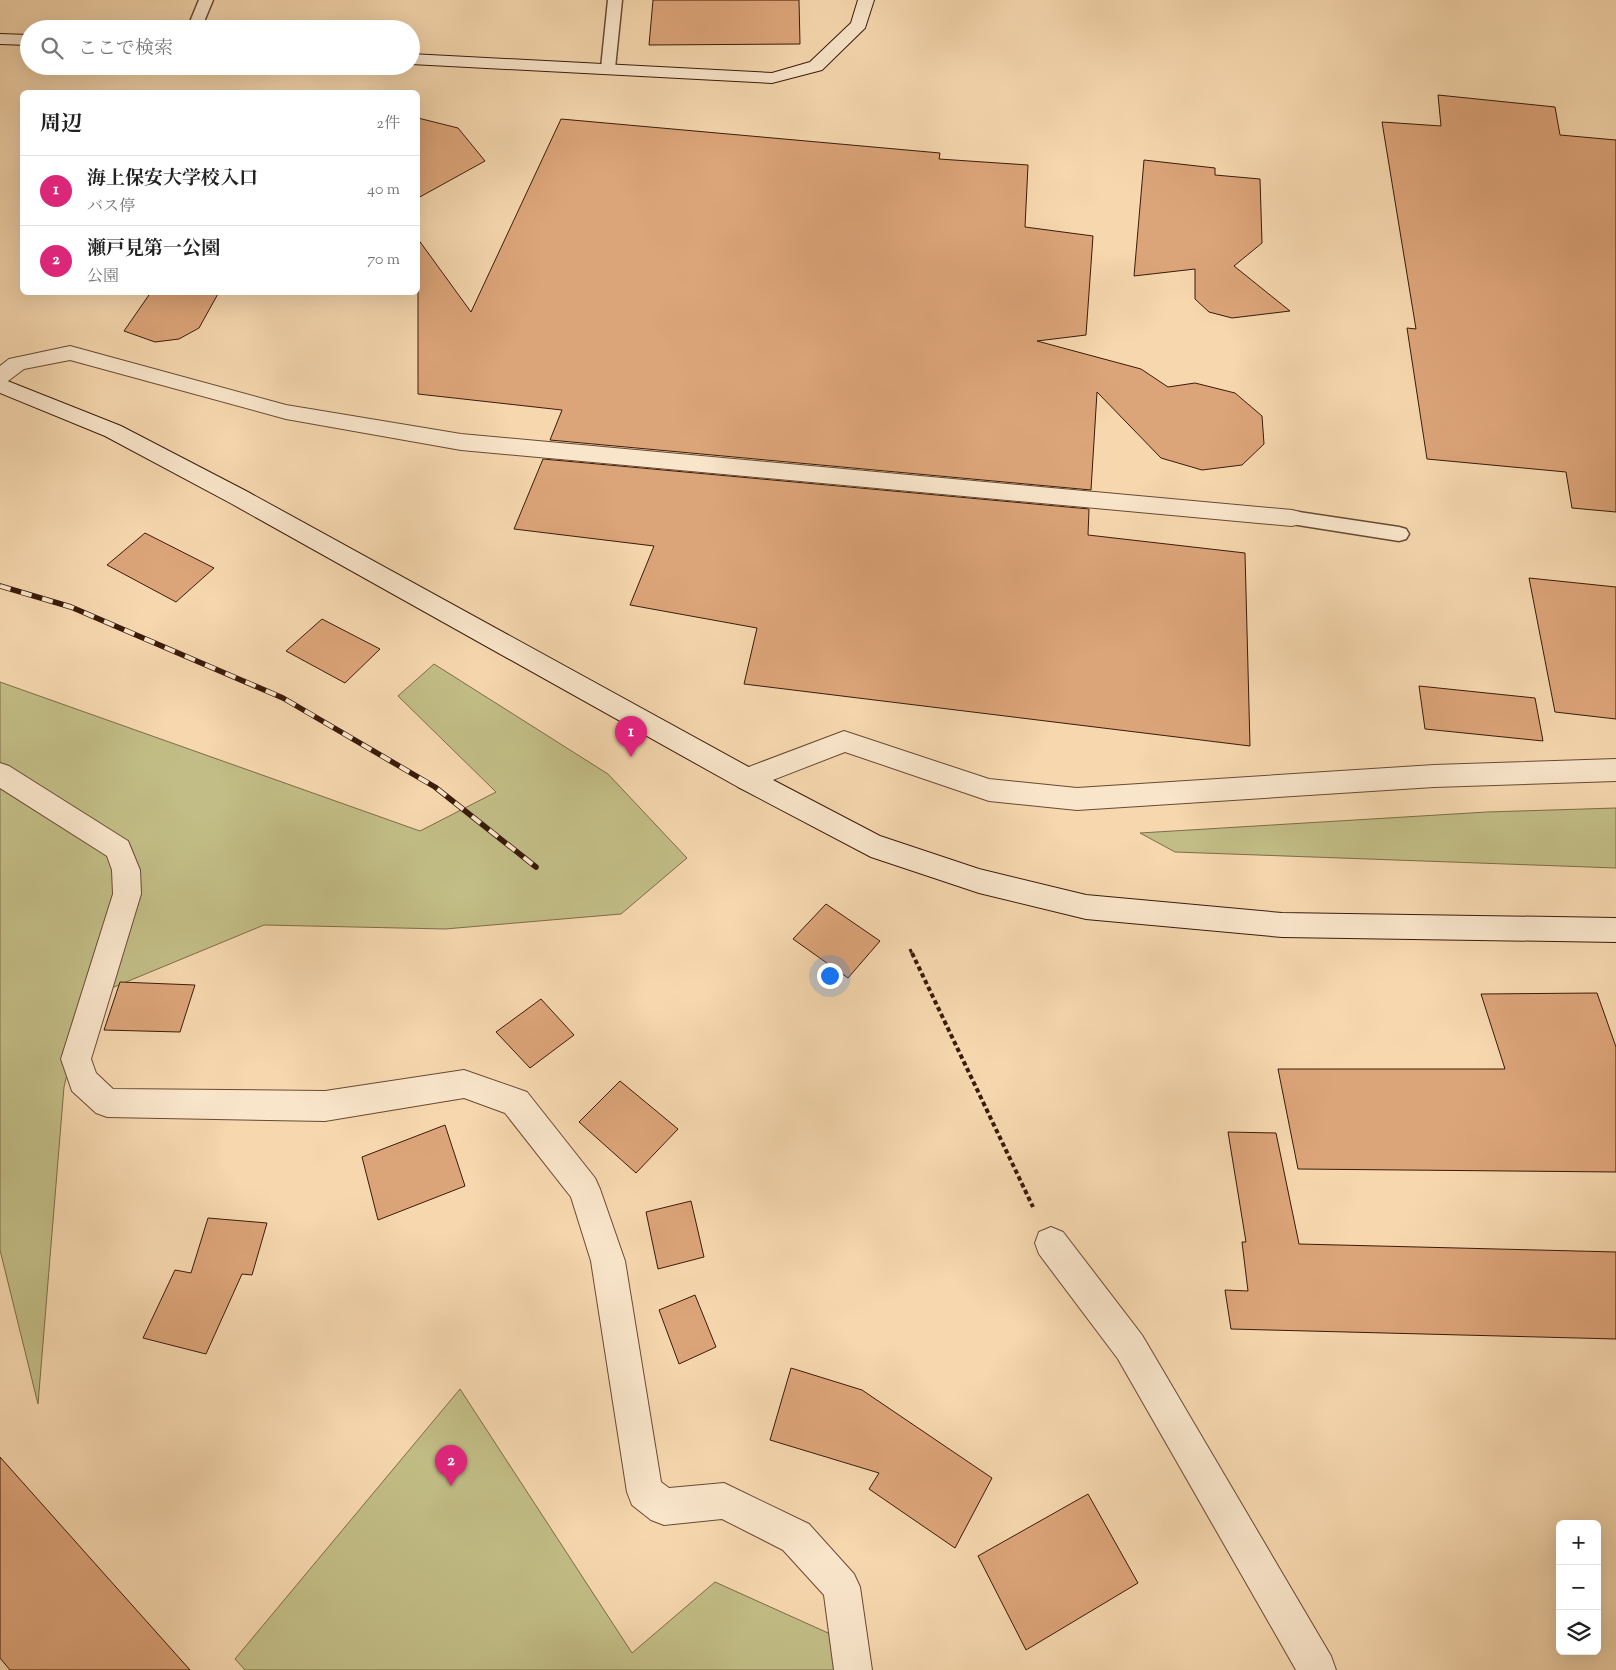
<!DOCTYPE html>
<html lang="ja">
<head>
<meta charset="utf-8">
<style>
	:root { --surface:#fff; --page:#f6f6f6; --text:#222; --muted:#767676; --line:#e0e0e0; --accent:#db2777 }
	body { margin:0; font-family:"Sorts Mill Goudy","Noto Serif JP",serif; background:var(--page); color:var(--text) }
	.controls { position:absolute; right:15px; bottom:15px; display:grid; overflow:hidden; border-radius:8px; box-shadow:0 5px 20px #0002 }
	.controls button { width:45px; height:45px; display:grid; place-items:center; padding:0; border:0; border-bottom:1px solid var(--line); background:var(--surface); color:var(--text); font:25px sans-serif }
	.you { position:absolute; left:829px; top:975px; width:18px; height:18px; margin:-12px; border:4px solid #fff; border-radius:50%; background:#1a73e8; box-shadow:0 0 0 8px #1a73e833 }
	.badge { display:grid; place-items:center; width:32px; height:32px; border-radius:50%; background:var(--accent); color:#fff; font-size:16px; font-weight:700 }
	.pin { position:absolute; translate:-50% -41px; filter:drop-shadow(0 1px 2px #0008) }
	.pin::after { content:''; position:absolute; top:26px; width:18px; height:15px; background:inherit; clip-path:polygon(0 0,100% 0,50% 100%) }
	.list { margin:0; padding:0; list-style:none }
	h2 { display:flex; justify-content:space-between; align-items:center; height:65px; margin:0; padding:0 20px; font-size:21px }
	h2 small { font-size:16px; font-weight:400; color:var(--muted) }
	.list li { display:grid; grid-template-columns:32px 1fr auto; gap:15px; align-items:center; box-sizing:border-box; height:70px; padding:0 20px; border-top:1px solid var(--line) }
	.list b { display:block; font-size:19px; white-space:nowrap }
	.list p { margin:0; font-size:16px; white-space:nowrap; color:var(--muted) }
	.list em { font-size:16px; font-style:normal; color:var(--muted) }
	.icon { flex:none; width:28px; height:28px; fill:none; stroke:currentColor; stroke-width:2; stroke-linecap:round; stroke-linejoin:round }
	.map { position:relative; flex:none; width:1616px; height:1670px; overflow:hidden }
	.search { position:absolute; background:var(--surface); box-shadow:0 5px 20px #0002; left:20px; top:20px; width:400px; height:55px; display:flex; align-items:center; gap:12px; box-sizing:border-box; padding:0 18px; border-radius:28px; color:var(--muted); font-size:19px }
	.panel { position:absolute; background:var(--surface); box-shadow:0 5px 20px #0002; left:20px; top:90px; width:400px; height:205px; border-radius:8px }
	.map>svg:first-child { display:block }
	.green { fill:#c2bd86; stroke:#7e6c48 }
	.building { fill:#dca479; stroke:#3a1b0a }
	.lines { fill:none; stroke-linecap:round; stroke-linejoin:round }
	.lane-casing { stroke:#694a33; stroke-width:3 }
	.street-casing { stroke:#694a33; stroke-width:2 }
	.secondary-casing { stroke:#3a1b0a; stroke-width:2 }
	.path-far1 { stroke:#3a1b0a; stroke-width:3; stroke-dasharray:4 2.5; stroke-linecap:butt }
	.path { stroke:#3a1b0a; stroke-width:4; stroke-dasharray:4.5 3; stroke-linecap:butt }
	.lane { fill:#f9e5ca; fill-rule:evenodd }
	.street { fill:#f9e5ca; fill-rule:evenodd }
	.secondary { fill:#f9e5ca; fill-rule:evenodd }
	.rail-casing { stroke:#3a1b0a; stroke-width:5.5 }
	.rail { stroke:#f9e5ca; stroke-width:4; stroke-dasharray:11; stroke-linecap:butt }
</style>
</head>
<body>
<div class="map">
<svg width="1616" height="1670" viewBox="0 0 1616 1670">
	<rect width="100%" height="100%" fill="#f6d7ae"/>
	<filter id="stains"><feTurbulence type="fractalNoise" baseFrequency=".004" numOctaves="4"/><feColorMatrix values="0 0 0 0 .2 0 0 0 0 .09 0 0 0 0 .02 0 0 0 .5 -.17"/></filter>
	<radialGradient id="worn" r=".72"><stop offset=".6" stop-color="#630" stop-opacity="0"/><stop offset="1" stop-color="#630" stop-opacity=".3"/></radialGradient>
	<path class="green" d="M 434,664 L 608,774 L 687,858 L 621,914 L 445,929 L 264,925 L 85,999 L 64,1087 L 38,1404 L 0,1250 L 0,682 L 420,831 L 496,792 L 398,696 Z
		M 1616,808 L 1616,868 L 1175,852 L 1140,833 L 1487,812 Z
		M 460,1389 L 632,1653 L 715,1582 L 837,1637 L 841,1670 L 245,1670 L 235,1659 Z"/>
	<path class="building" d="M 653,0 L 799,0 L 800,44 L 649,45 Z
		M 1438,95 L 1555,107 L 1560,135 L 1616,140 L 1616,512 L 1572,508 L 1566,472 L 1427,459 L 1407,328 L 1416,329 L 1382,122 L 1441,126 Z
		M 418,118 L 458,128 L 485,161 L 418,198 Z
		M 561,119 L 940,153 L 939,159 L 1028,165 L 1025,227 L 1093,236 L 1086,335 L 1037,341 L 1141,369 L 1168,387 L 1195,383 L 1235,393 L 1262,416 L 1264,444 L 1242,465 L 1202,470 L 1161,458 L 1097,392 L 1091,490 L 550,440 L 562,410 L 418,394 L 418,239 L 471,312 Z
		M 1144,160 L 1215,168 L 1215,175 L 1260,179 L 1262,243 L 1234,266 L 1290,311 L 1232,318 L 1209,312 L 1195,299 L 1195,269 L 1134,276 Z
		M 151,292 L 219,292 L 199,328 L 179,339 L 155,342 L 124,331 Z
		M 543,459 L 1089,509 L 1088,535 L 1245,553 L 1250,746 L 744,684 L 757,628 L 630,605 L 654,546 L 514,529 Z
		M 145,533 L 214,568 L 176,602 L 107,565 Z
		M 1529,578 L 1616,587 L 1616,719 L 1555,712 Z
		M 322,619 L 380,649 L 345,683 L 286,651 Z
		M 1419,686 L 1535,698 L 1543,741 L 1425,729 Z
		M 826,904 L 880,941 L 848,978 L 793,939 Z
		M 120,982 L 195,985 L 180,1032 L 104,1030 Z
		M 1597,993 L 1616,1047 L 1616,1172 L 1298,1169 L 1278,1069 L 1505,1069 L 1481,994 Z
		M 541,999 L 574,1035 L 530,1068 L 496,1032 Z
		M 620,1081 L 678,1129 L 636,1173 L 579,1122 Z
		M 445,1125 L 465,1186 L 378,1220 L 362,1157 Z
		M 1228,1132 L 1276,1133 L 1299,1244 L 1616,1252 L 1616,1339 L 1231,1329 L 1225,1290 L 1248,1291 L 1242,1242 L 1246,1242 Z
		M 691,1201 L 704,1257 L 658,1269 L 646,1212 Z
		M 208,1218 L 267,1223 L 252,1275 L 242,1274 L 206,1354 L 143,1338 L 175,1270 L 191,1273 Z
		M 695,1295 L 716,1347 L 679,1364 L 659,1310 Z
		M 791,1368 L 862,1390 L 992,1478 L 955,1548 L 869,1489 L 879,1473 L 770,1440 Z
		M 0,1457 L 107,1577 L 190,1670 L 10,1670 L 0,1658 Z
		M 1088,1494 L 1138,1583 L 1026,1650 L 978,1556 Z"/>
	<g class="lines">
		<g class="lane-casing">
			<path id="lane" d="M 199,0 L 213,0 L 201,29 L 187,29 Z
				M 608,0 L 622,0 L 615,68 L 608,72 L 601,68 Z
				M 1292,511 L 1399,527 L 1406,529 L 1409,534 L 1406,539 L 1399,541 L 1285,523 L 1282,518 L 1285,513 Z"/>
		</g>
		<g class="street-casing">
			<path id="street" d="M 70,346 L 286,405 L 461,434 L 1292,510 L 1300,512 L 1304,518 L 1300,524 L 1292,526 L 461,450 L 286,419 L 70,360 L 24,369 L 8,381 L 0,383 L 0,366 L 9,359 Z
				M 844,731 L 989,779 L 1077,788 L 1434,765 L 1616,759 L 1616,781 L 1434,787 L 1077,810 L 989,801 L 845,752 L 747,790 L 738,787 L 734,779 L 738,771 Z
				M 0,763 L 9,766 L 128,841 L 140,870 L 141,894 L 91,1059 L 96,1073 L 113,1089 L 325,1091 L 464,1070 L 527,1092 L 595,1178 L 600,1189 L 625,1261 L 661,1482 L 669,1488 L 724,1483 L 809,1524 L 854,1574 L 860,1587 L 872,1670 L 834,1670 L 824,1595 L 783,1550 L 722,1519 L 664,1525 L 651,1520 L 632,1505 L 627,1492 L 591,1261 L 571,1197 L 505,1113 L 464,1098 L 325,1121 L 107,1117 L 96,1113 L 72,1091 L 61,1059 L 113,894 L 112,870 L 107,856 L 0,788 Z
				M 1051,1227 L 1063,1232 L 1142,1335 L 1331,1656 L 1336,1670 L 1296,1670 L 1118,1359 L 1039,1254 L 1035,1243 L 1039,1232 Z"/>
		</g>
		<g class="secondary-casing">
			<path id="secondary" d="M 858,0 L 874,0 L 865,28 L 822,70 L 772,83 L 411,64 L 411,54 L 772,73 L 810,62 L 851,23 Z
				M 0,34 L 29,35 L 29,45 L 0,44 Z
				M 0,378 L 121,426 L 248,492 L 756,771 L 880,836 L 979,869 L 1086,895 L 1282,913 L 1616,918 L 1616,942 L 1282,937 L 1086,919 L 979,893 L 871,857 L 738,787 L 232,504 L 105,436 L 0,393 Z"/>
		</g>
		<path class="path-far1" d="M 910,949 L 912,954"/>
		<path class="path" d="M 912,953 L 1033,1207"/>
		<use href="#lane" class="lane"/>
		<use href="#street" class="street"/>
		<use href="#secondary" class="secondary"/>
		<g class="rail-casing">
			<path id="rail" d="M 0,586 L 71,607 L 283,698 L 435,787 L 536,867"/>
		</g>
		<use href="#rail" class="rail"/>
	</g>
	<rect width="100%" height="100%" filter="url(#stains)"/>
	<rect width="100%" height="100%" fill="url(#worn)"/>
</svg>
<div class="controls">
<button>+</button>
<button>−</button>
<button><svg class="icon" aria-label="layers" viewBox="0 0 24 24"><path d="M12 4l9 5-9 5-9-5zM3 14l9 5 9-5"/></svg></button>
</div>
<div class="you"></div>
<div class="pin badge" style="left:631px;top:757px">1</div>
<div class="pin badge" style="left:451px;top:1486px">2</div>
<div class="search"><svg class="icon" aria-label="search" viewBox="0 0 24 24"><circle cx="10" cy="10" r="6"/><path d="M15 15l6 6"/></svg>ここで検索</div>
<section class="panel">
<h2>周辺<small>2件</small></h2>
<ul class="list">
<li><span class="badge">1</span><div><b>海上保安大学校入口</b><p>バス停</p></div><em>40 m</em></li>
<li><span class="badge">2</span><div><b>瀬戸見第一公園</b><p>公園</p></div><em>70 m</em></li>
</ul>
</section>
</div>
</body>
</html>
